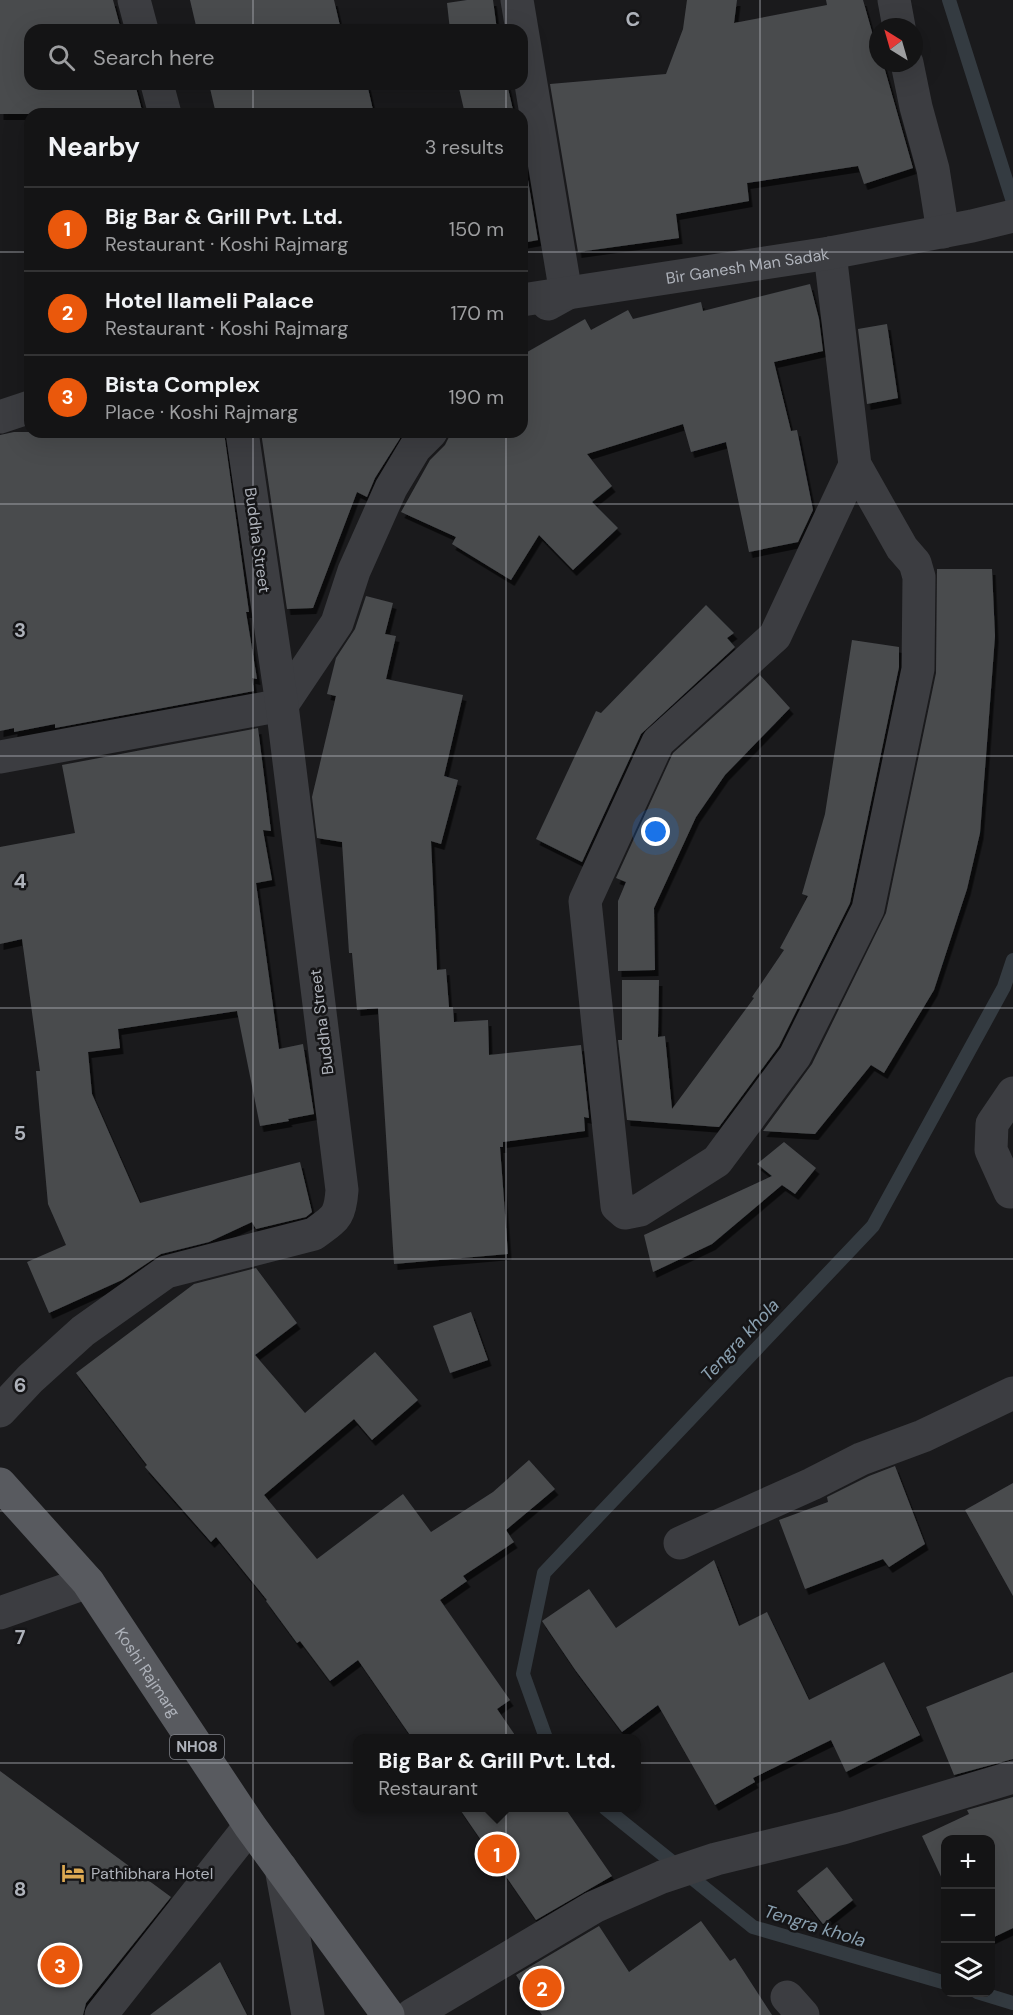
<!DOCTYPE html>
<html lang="en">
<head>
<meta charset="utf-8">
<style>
	:root { --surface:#141415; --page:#1d1d1e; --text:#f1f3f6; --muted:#9d9ea0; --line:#333334; --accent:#ea580c }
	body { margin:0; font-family:"DM Sans",sans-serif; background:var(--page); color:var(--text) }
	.controls { position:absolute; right:18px; bottom:18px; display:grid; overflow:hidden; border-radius:12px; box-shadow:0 6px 24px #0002 }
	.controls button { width:54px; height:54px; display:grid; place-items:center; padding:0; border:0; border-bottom:2px solid var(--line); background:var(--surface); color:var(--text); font:30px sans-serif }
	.compass { position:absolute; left:869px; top:18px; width:54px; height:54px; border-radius:50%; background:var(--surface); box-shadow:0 6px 24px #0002; rotate:323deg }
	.you { position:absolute; left:656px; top:832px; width:21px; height:21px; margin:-15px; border:4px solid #fff; border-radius:50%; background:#1a73e8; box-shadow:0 0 0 9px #1a73e833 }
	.badge { display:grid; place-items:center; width:39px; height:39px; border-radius:50%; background:var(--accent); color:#fff; font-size:20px; font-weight:700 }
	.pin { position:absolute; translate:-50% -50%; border:3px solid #fff; box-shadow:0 2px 6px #0006 }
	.popup { position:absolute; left:353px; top:1734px; width:288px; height:78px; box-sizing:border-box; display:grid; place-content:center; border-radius:12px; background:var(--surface); filter:drop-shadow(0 2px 4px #0005); font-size:20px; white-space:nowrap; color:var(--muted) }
	.popup b { font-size:22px; color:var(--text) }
	.popup::after { content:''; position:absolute; left:50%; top:100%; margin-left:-12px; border:12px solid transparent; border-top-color:var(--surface) }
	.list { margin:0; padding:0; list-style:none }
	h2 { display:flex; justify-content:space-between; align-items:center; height:78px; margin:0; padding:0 24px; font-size:26px }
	h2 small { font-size:20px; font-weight:400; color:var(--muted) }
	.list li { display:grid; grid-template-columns:39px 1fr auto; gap:18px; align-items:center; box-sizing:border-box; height:84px; padding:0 24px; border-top:2px solid var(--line) }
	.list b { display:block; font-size:22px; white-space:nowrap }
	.list p { margin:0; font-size:20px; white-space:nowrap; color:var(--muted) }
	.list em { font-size:20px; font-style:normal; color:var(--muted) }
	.icon { flex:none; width:33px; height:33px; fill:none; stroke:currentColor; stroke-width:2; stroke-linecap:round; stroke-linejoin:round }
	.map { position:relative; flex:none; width:1013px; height:2015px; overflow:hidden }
	.search { position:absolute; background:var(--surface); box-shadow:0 6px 24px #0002; left:24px; top:24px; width:504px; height:66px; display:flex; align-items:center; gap:15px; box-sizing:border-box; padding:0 21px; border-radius:18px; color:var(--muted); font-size:22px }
	.panel { position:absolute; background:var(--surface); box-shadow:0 6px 24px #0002; left:24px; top:108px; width:504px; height:330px; border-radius:18px }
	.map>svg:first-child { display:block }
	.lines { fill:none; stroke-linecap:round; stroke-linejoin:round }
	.stream { stroke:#343b41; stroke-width:14 }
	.building { fill:#494b4e; filter:url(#shadow) }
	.minor { stroke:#3c3d41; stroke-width:33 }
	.major { stroke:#585a5f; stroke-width:33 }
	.grid { fill:none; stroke:#aeb2ba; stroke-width:1.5; stroke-opacity:0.55 }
	.labels { text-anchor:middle; stroke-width:5; stroke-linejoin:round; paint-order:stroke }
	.shield { fill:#151517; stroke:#808389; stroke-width:1.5 }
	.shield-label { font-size:15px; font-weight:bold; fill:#aeb2ba }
	.street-label { font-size:16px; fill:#aeb2ba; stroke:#151517 }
	.poi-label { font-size:16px; fill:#aeb2ba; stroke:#151517; text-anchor:start }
	.water-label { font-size:18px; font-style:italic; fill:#8aa0b0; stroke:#151517 }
	.grid-label { font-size:20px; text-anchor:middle; font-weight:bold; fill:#aeb2ba; stroke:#151517; stroke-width:5; stroke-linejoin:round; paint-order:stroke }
</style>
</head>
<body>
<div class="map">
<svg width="1013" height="2015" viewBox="0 0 1013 2015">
	<defs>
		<filter id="shadow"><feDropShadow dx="3.5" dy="6" stdDeviation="0" flood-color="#0009"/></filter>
	</defs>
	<rect width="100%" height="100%" fill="#1a1a1c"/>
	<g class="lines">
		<path class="stream" d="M 949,0 L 1013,202
			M 546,1738 L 523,1674 L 544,1573 L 873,1226 L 1004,987 L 1013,960
			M 605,1808 L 753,1927 L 946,1983
			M 977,1992 L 1013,2003"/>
	</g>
	<path class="building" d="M 0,0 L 113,0 L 121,30 L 30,30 L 30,84 L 135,84 L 143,114 L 0,114 Z
		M 190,0 L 334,0 L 341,30 L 197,30 Z
		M 467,0 L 493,0 L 497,30 L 450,30 L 447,3 Z
		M 687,0 L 737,0 L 734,23 L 827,5 L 826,0 L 863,0 L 878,53 L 878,63 L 883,63 L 913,168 L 864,184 L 858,166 L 747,183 L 749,201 L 676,214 L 679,238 L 578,252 L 550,84 L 666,74 L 683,29 Z
		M 209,84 L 367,84 L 374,114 L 216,114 Z
		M 458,84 L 507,84 L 514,114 L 465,114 Z
		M 522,144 L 538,240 L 522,243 Z
		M 810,284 L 819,319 L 823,351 L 774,362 L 791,431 L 797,430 L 813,510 L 798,542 L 749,552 L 726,442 L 691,452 L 683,424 L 587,454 L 612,486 L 592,502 L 618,528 L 573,570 L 539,535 L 511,580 L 452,544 L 456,537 L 401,512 L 430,460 L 445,445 L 449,437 L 449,432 L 522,432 L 522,355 L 585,319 L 591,330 L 628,310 L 633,319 L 701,302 L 703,311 Z
		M 887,324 L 898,398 L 867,404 L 858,329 Z
		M 14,432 L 224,432 L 249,612 L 246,612 L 257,679 L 252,678 L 254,691 L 55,728 L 55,724 L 14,732 L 14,728 L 0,731 L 0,435 Z
		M 261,432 L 404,432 L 375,478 L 367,497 L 357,492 L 313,608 L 287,609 Z
		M 937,569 L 992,569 L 995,636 L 987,743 L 980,833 L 967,889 L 934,990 L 884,1073 L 871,1065 L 815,1134 L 763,1131 L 812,1064 L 886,913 L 936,673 Z
		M 366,596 L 393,603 L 385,634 L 396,636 L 386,679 L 463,695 L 444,776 L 458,780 L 441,844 L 431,841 L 437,970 L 446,969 L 449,1007 L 453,1007 L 454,1022 L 488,1020 L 489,1055 L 581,1045 L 589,1118 L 584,1117 L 585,1131 L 503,1142 L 503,1147 L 500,1147 L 508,1254 L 394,1264 L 378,1008 L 357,1010 L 352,953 L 349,953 L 342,842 L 317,838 L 312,797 L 336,696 L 327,694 L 336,658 L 355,629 Z
		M 706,605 L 734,633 L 727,638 L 735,647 L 641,734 L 582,862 L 536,839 L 596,711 L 601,713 Z
		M 852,640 L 899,647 L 899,667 L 850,903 L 779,1046 L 719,1127 L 627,1120 L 618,1040 L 622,1040 L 622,980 L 659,980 L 658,1037 L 665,1036 L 672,1109 L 754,998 L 752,997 L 784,950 L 780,948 L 808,896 L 802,894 L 825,814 Z
		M 760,675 L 790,708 L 725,775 L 696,817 L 654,908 L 655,970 L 618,971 L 618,901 L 626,882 L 616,878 L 673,753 Z
		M 258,728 L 271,831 L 263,830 L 272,880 L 256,883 L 279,1049 L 303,1044 L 314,1114 L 288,1119 L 289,1121 L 260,1126 L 237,1011 L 118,1029 L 120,1048 L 88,1052 L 92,1094 L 140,1203 L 300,1162 L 312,1212 L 306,1217 L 256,1229 L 252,1222 L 209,1242 L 161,1254 L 122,1280 L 49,1313 L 27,1262 L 66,1245 L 48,1204 L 36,1071 L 40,1071 L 22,939 L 0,944 L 0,847 L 75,833 L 62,765 Z
		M 784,1142 L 816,1168 L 795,1194 L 782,1185 L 712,1244 L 653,1272 L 644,1235 L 772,1176 L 757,1164 Z
		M 256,1268 L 297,1323 L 255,1355 L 305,1413 L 375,1352 L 418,1400 L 372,1440 L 354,1419 L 264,1495 L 317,1559 L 403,1494 L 431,1532 L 493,1492 L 529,1460 L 555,1489 L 506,1530 L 514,1542 L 463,1576 L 467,1581 L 440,1600 L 510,1700 L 497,1709 L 517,1738 L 412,1738 L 358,1660 L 330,1681 L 300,1641 L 297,1643 L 266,1601 L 267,1600 L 216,1537 L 211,1542 L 145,1467 L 147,1465 L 76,1373 L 194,1284 Z
		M 471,1312 L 488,1360 L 450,1373 L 433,1326 Z
		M 895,1466 L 925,1544 L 889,1567 L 883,1559 L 805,1589 L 779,1520 L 828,1502 L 827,1497 L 869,1476 Z
		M 1013,1483 L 1013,1596 L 965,1510 Z
		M 714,1560 L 739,1626 L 767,1612 L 809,1700 L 884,1662 L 920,1735 L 846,1772 L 831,1740 L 753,1778 L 755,1782 L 715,1805 L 658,1705 L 622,1732 L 576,1671 L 542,1621 L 589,1589 L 616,1628 Z
		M 1013,1672 L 1013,1759 L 954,1775 L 926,1707 Z
		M 0,1771 L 171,1897 L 86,2003 L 83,2015 L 0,2015 Z
		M 1013,1797 L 1013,1928 L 990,1939 L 990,1839 L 945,1839 L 945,1885 L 922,1836 L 969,1814 L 967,1810 Z
		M 459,1808 L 565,1808 L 612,1876 L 536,1920 Z
		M 827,1867 L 853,1900 L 823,1924 L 797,1891 Z
		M 701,1921 L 730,1961 L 735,1958 L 772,2015 L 542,2015 L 516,1975 L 599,1926 L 629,1972 Z
		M 220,1962 L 247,2015 L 150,2015 Z"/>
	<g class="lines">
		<g class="minor">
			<path d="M 134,0 L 142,30"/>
			<path d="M 517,0 L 566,294 L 548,304"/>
			<path d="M 894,0 L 899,27"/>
			<path d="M 907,63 L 916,107 L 933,169 L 943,232"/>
			<path d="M 157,84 L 165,114"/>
			<path d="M 830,253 L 855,465 L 902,548 L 915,563 L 919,577 L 918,669 L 868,909 L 795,1056 L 717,1161 L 640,1210 L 625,1213 L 617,1206 L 585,901 L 658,742 L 775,636 L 855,465"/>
			<path id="s1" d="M 522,300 L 830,253 L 972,226 L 1013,216"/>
			<path d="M 0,417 L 30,407"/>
			<path d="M 0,757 L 282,705 L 337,623 L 354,571 L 391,488 L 415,448 L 431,432"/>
			<path d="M 1013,1093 L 992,1124 L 991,1150 L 1010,1192 L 1013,1190"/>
			<path d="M 0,1411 L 30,1379 L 83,1331 L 166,1272 L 314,1234 C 335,1218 340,1218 342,1190 L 282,705 L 242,432"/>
			<path d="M 680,1543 L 812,1484 L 861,1459 L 923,1436 L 1013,1393"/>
			<path d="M 0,1613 L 88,1582"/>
			<path d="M 281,1868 L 308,2015"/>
			<path d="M 787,1997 L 803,2015"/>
			<path d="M 101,2015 L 250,1826"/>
			<path d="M 412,2015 L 594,1907 L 662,1877 L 716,1859 L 843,1828 L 1013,1777"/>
		</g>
		<path class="major" id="s2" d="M 0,1484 L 88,1582 L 250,1826 L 388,2015"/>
	</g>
	<path class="grid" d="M 253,0 L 253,30M 506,0 L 506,30M 760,0 L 760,2015M 253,84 L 253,114M 506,84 L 506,114M 0,252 L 30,252M 522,252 L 1013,252M 253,432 L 253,2015M 506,432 L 506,2015M 0,504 L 1013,504M 0,756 L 1013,756M 0,1008 L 1013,1008M 0,1259 L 1013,1259M 0,1511 L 1013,1511M 0,1763 L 1013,1763"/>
	<defs>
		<g id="hotel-bare" transform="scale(1.8)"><path d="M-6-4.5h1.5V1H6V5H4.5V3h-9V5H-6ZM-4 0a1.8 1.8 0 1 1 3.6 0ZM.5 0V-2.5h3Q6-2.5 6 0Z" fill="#dca952" stroke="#151517" stroke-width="2.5" paint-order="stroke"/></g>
	</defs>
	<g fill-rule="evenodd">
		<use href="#hotel-bare" x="73" y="1873"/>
	</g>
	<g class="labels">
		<rect class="shield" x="170" y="1735" width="54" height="24" rx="4.5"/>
		<g class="shield-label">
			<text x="197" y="1752">NH08</text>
		</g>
		<g class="street-label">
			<text dy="6" stroke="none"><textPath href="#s1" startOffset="228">Bir Ganesh Man Sadak</textPath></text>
			<text transform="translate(258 540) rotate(82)" y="6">Buddha Street</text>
			<text transform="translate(321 1022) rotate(-97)" y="6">Buddha Street</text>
			<text dy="6" stroke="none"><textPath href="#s2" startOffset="240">Koshi Rajmarg</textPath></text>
		</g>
		<g class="poi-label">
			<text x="91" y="1879">Pathibhara Hotel</text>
		</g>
		<g class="water-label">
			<text transform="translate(740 1340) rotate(-47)" y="6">Tengra khola</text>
			<text transform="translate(815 1926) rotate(17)" y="6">Tengra khola</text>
		</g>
	</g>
	<g class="grid-label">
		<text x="633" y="26">C</text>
		<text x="20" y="637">3</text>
		<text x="20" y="888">4</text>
		<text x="20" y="1140">5</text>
		<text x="20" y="1392">6</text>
		<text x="20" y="1644">7</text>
		<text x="20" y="1896">8</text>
	</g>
</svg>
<div class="controls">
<button>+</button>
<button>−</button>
<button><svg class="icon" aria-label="layers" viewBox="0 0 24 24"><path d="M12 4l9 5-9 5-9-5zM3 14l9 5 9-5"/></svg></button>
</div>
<svg class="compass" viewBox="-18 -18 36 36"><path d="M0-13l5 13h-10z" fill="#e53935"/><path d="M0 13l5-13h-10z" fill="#9d9ea0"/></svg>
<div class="you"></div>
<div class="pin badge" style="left:497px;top:1854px">1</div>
<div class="popup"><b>Big Bar &amp; Grill Pvt. Ltd.</b>Restaurant</div>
<div class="pin badge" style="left:542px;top:1988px">2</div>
<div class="pin badge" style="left:60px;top:1965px">3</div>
<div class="search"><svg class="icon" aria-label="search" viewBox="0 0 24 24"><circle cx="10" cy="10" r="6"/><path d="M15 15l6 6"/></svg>Search here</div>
<section class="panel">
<h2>Nearby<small>3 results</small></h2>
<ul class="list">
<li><span class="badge">1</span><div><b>Big Bar &amp; Grill Pvt. Ltd.</b><p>Restaurant · Koshi Rajmarg</p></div><em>150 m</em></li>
<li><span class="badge">2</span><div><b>Hotel Ilameli Palace</b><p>Restaurant · Koshi Rajmarg</p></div><em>170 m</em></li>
<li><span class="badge">3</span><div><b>Bista Complex</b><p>Place · Koshi Rajmarg</p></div><em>190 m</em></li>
</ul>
</section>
</div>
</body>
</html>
